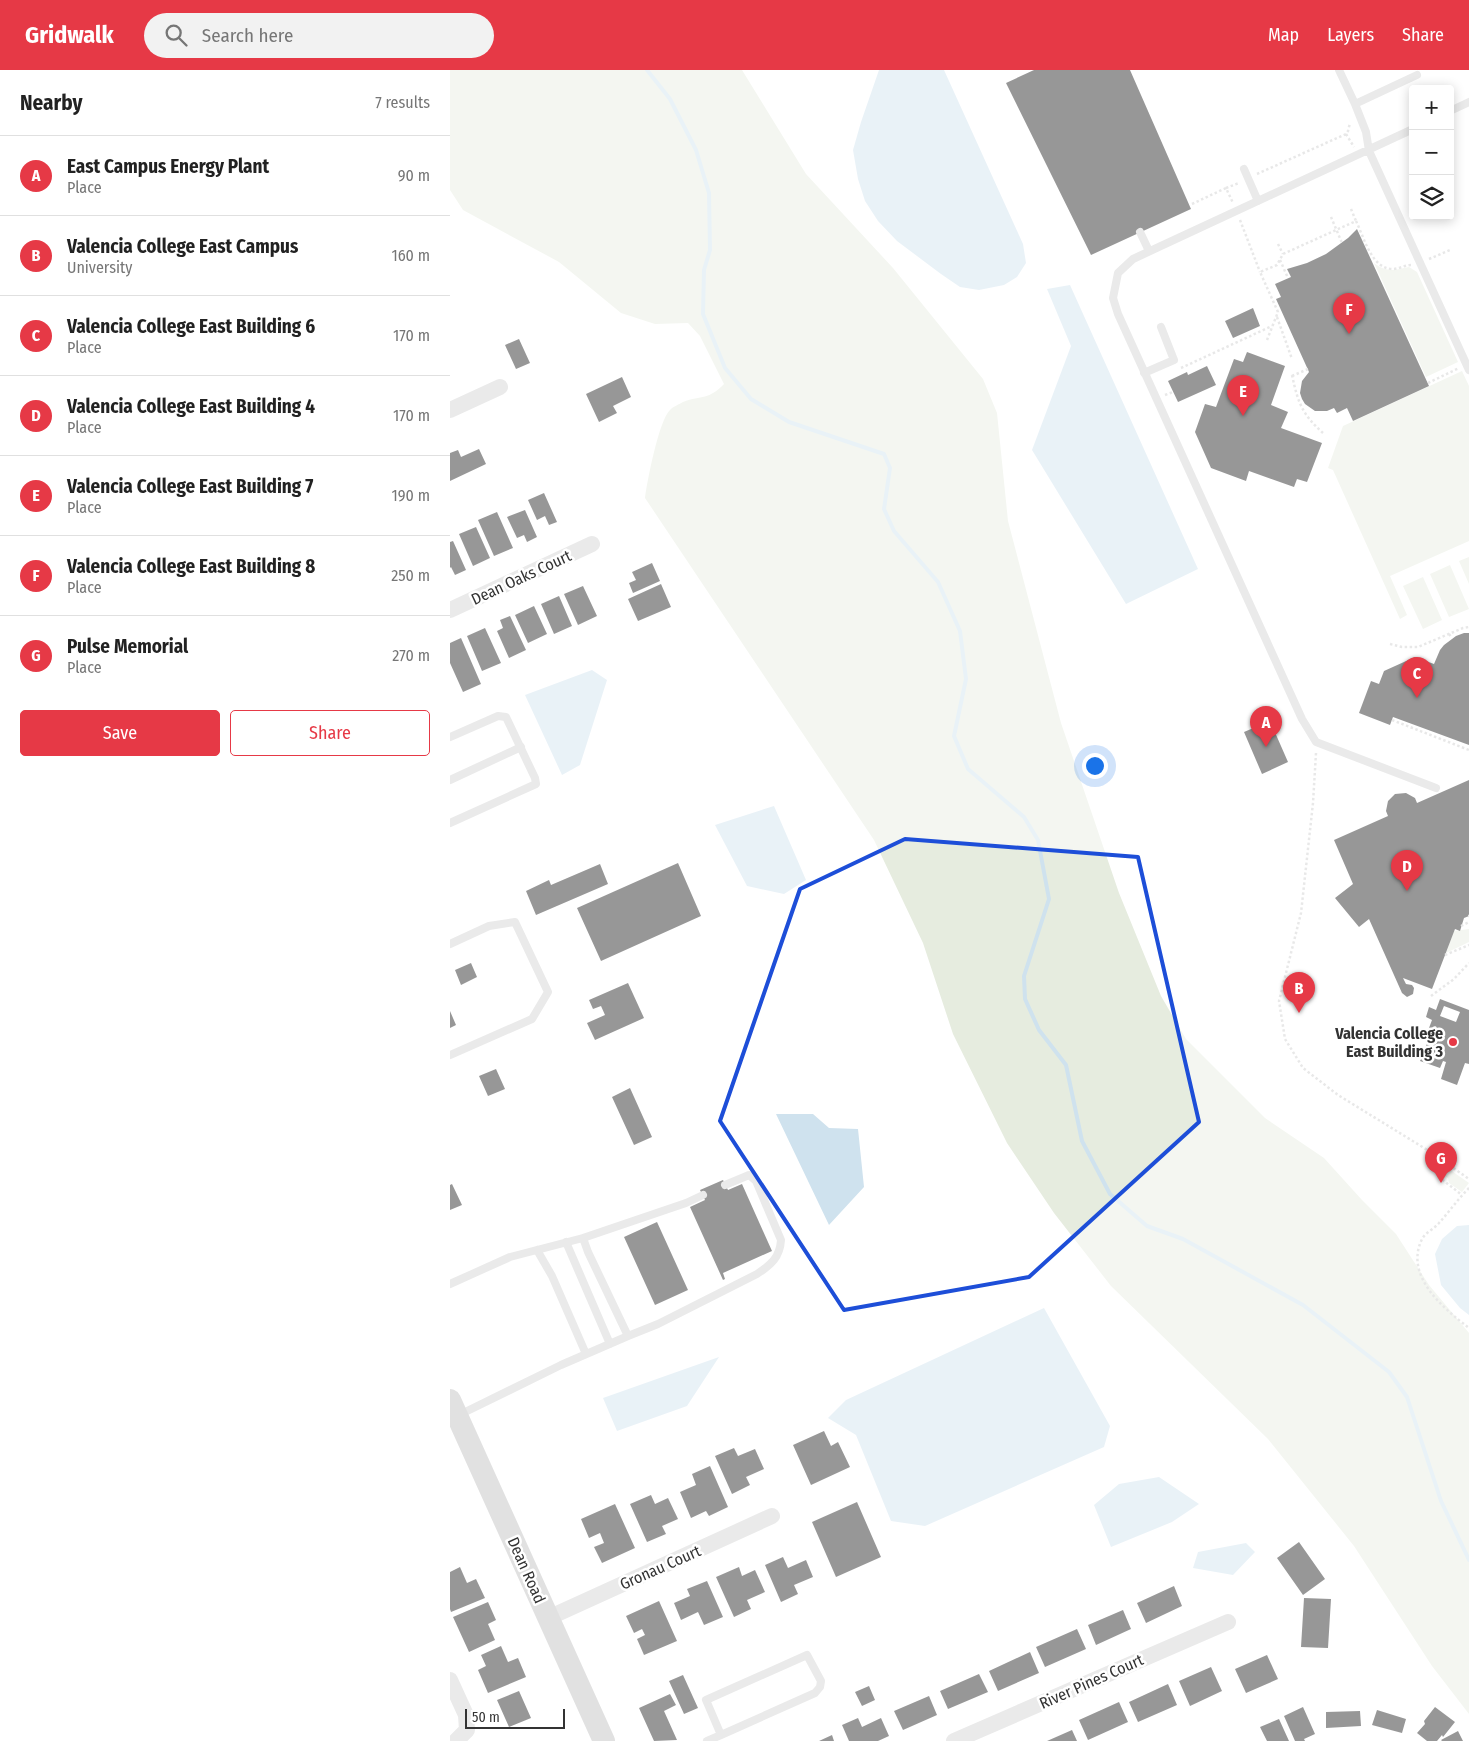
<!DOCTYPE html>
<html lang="en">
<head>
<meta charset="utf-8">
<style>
	:root { --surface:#fff; --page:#f2f2f2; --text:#222; --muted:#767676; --line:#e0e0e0; --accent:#e63946 }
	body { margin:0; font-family:"Fira Sans Condensed",sans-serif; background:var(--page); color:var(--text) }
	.controls { position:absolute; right:15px; top:15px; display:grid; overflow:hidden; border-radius:5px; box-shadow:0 2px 12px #0003 }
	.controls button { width:45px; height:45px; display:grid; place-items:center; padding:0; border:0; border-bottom:1px solid var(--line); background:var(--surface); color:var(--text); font:25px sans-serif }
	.scale { position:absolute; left:15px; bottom:12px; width:100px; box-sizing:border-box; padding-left:5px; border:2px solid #333; border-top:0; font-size:14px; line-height:18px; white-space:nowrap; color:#333; -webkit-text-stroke:4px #fff; paint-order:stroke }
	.you { position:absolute; left:644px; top:695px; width:18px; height:18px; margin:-12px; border:4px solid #fff; border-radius:50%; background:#1a73e8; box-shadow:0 0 0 8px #1a73e833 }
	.badge { display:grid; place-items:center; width:32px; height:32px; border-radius:50%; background:var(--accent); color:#fff; font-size:16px; font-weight:700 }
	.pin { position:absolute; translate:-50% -41px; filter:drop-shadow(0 1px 2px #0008) }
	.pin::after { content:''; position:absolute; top:26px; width:18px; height:15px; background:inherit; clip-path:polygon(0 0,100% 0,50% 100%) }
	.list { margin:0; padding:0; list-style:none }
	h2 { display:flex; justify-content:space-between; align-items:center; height:65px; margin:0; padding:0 20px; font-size:21px }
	h2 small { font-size:16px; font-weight:400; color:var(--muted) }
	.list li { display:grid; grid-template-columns:32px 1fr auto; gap:15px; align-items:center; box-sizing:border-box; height:80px; padding:0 20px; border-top:1px solid var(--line) }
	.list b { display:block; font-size:19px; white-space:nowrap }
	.list p { margin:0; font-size:16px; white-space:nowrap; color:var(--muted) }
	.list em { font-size:16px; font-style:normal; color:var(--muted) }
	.actions { display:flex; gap:10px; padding:15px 20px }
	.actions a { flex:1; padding:11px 0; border:1px solid var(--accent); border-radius:5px; text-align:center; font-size:18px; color:var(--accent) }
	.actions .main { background:var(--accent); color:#fff }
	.icon { flex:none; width:28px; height:28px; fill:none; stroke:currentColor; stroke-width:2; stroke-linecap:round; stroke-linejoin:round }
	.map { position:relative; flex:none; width:1019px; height:1671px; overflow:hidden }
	header { display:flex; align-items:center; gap:30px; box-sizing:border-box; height:70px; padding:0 25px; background:var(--accent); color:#fff }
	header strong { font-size:24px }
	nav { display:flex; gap:28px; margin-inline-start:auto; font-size:18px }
	.search { width:350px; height:45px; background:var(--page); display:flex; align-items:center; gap:12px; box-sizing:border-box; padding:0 18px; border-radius:28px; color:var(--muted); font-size:19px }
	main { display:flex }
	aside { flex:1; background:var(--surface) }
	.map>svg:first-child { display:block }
	.green { fill:#e6ecdf }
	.water { fill:#cfe2ee }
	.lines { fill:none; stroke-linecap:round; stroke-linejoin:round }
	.stream { stroke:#cfe2ee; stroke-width:4 }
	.building { fill:#1a1a1a; fill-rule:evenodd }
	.path { stroke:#cdcdcd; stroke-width:2.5; stroke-dasharray:2.5 2.5; stroke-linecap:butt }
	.service { stroke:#d0d0d0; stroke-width:8 }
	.minor { stroke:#d0d0d0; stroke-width:16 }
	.secondary { stroke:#bdbdbd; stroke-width:22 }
	.marked { fill:none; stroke:#1d4ed8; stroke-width:4; stroke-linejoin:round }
	.poi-dot { fill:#e63946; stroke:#fff; stroke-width:2 }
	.labels { text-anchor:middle; stroke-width:5; stroke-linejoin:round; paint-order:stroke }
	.street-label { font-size:16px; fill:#333; stroke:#fff }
	.poi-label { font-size:16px; font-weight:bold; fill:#333; stroke:#fff; text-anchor:end }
</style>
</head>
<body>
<header>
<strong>Gridwalk</strong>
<div class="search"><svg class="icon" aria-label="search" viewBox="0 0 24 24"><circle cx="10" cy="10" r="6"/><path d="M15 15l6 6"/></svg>Search here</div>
<nav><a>Map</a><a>Layers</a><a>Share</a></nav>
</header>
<main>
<aside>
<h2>Nearby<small>7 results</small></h2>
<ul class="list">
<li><span class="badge">A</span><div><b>East Campus Energy Plant</b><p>Place</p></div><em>90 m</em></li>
<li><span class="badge">B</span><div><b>Valencia College East Campus</b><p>University</p></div><em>160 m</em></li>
<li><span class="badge">C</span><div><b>Valencia College East Building 6</b><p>Place</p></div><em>170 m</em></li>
<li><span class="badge">D</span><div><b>Valencia College East Building 4</b><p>Place</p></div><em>170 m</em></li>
<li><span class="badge">E</span><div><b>Valencia College East Building 7</b><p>Place</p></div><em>190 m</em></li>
<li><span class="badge">F</span><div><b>Valencia College East Building 8</b><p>Place</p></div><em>250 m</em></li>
<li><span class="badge">G</span><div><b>Pulse Memorial</b><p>Place</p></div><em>270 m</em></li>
</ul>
<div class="actions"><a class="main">Save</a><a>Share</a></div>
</aside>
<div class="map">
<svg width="1019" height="1671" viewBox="0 0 1019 1671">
	<rect width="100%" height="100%" fill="#fff"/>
	<path class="green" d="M 0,0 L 292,0 L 356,104 L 443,198 L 533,309 L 547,343 L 558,451 L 611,653 L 669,823 L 711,926 L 736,969 L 815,1048 L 874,1088 L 912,1130 L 946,1164 L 979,1215 L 1019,1263 L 1019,1644 L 982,1596 L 904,1476 L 818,1369 L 661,1216 L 604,1143 L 557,1073 L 503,964 L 473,873 L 424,770 L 195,428 C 197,412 209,350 220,340 C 222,337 230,334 233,332 C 252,325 259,330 274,314 L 250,266 L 238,253 L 205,254 L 171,243 L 109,192 L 13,140 L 0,120 Z
		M 924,193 C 937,203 945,200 959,197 L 967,202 L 1008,292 L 976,307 Z
		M 1012,301 L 1019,316 L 1019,471 L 940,506 L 957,545 L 950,549 L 883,400 L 878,398 L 893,356 Z
		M 1019,487 L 1019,514 L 1009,491 Z
		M 1000,495 L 1019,539 L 999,547 L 980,504 Z
		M 973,507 L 992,550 L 973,559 L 953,516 Z
		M 1019,859 L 1019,872 L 996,883 L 1004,861 Z
		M 996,1097 L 1019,1113 L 1012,1122 L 999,1113 L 998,1108 L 993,1105 L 993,1101 Z"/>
	<path class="water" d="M 429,0 L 494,0 L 573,174 L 576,193 L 567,207 L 554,215 L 529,220 L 510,217 L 491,204 L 447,171 L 428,151 L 415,131 L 408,109 L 403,80 L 411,52 Z
		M 620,215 L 748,499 L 676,534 L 582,380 L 621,276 L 597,219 Z
		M 142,600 L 157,610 L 130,695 L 112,705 L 75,625 Z
		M 324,736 L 356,810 L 334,824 L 297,816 L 265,755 Z
		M 326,1044 L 363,1044 L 379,1058 L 408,1059 L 414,1117 L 379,1155 Z
		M 1019,1155 L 1019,1245 L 1010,1238 L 991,1215 L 985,1184 L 992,1169 L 1007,1156 Z
		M 594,1238 L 660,1356 L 654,1377 L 475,1456 L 441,1451 L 406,1365 L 378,1348 L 396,1330 Z
		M 269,1287 L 237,1336 L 167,1361 L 153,1328 Z
		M 709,1407 L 749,1434 L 722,1452 L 661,1477 L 644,1435 L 669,1414 Z
		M 796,1473 L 805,1482 L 783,1505 L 743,1498 L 748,1482 Z"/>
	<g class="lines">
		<path class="stream" d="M 197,0 L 220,29 L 246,80 L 259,123 L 260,180 L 254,200 L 253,244 L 275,298 L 301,329 L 339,352 L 434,384 L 440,398 L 434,439 L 444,461 L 488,512 L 510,561 L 516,609 L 504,666 L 518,699 L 574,747 L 588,770 L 599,829 L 574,906 L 575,929 L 589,960 L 616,995 L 632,1071 L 660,1124 L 697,1156 L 733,1169 L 853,1235 L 939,1302 L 957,1327 L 991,1431 L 1019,1490"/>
	</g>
	<path class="building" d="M 584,0 L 680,0 L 741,139 L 641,185 L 556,13 Z
		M 907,159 L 979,316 L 903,351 L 897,338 L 887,343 L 884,338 L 877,341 L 865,341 L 855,334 L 852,329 L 850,323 L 852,311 L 859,302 L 826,229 L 831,227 L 825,214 L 841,207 L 837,199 L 857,193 L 876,184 L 898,168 Z
		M 803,238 L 810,256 L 783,268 L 775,251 Z
		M 69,269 L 80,293 L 66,299 L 55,275 Z
		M 797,282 L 835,296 L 821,335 L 838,342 L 831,358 L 872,373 L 857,412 L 847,409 L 844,417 L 799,401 L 796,411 L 761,398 L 745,362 L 755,334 L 766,337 L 784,289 L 793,292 Z
		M 757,296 L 766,315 L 728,332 L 718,311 L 737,302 L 738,305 Z
		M 172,307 L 181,327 L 163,336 L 167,343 L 149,352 L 136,324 Z
		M 29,379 L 36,394 L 0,411 L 0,383 L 8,380 L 11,387 Z
		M 94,423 L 107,452 L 99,455 L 95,446 L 87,450 L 78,430 Z
		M 75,440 L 87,467 L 77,472 L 74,465 L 67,468 L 57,447 Z
		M 47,442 L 63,478 L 44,486 L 28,450 Z
		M 26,457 L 40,488 L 23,496 L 9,464 Z
		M 3,471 L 16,500 L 5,505 L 1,497 L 0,498 L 0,472 Z
		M 202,493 L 210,511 L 183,523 L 179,513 L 186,510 L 182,502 Z
		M 211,514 L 221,537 L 188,551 L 178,529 Z
		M 133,516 L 147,546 L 128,555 L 114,524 Z
		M 109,526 L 122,556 L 104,564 L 91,534 Z
		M 84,536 L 97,564 L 78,573 L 65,545 Z
		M 60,546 L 76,580 L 59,588 L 47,561 L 53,558 L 50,550 Z
		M 35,558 L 51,593 L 32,601 L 17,566 Z
		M 1014,563 L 1019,563 L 1019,675 L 943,647 L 940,655 L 909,643 L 921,611 L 929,614 L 934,601 L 965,587 L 984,594 L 990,580 L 994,575 L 1006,566 Z
		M 11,568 L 31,614 L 13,622 L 0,593 L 0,573 Z
		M 820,651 L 838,692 L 812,704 L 794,662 Z
		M 1019,710 L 1019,846 L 1014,848 L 1010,861 L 1005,859 L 982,919 L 953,908 L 956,914 L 962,915 L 964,918 L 963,924 L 957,927 L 952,923 L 919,849 L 909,857 L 885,828 L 903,814 L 884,770 L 938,746 L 936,741 L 938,731 L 945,724 L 956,723 L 965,728 L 967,733 Z
		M 228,793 L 251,846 L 151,891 L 127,838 Z
		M 150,794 L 158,814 L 86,845 L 76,821 L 99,810 L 101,815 Z
		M 21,893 L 27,907 L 11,915 L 5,900 Z
		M 178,913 L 194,948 L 145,970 L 137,953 L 155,945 L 151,936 L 143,939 L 139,930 Z
		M 990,929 L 1019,940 L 1019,994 L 1015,993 L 1007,1015 L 991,1009 L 996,992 L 993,991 L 990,998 L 970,991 L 978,971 L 986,974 L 988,970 L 976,966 L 982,950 L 976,947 L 979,937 L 986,940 ZM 994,936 L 1010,942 L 1006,952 L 990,946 Z
		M 0,941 L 6,955 L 0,958 Z
		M 46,999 L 55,1019 L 38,1026 L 29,1006 Z
		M 180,1018 L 202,1067 L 184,1075 L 162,1027 Z
		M 273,1110 L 278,1120 L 292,1114 L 322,1181 L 273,1203 L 275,1209 L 273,1210 L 240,1137 L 255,1130 L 250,1120 Z
		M 2,1114 L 12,1135 L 0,1140 L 0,1115 Z
		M 207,1152 L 238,1220 L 205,1235 L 174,1167 Z
		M 374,1361 L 381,1376 L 388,1372 L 400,1397 L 361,1415 L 343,1375 Z
		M 284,1378 L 288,1386 L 305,1379 L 314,1399 L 296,1407 L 300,1415 L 282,1424 L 265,1386 Z
		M 260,1396 L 278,1437 L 259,1446 L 256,1441 L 241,1448 L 230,1422 L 246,1415 L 242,1404 Z
		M 201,1425 L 205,1434 L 218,1428 L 228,1449 L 212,1456 L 216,1464 L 197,1472 L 180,1434 Z
		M 407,1432 L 431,1487 L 386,1507 L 362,1452 Z
		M 165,1434 L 185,1478 L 152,1493 L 144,1477 L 154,1473 L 150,1463 L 139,1468 L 131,1449 Z
		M 849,1472 L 875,1509 L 853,1525 L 827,1488 Z
		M 333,1487 L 338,1498 L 356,1490 L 363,1507 L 344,1515 L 348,1524 L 331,1532 L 315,1495 Z
		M 10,1497 L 17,1513 L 26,1509 L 35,1528 L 1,1542 L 0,1539 L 0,1502 Z
		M 289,1497 L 292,1506 L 305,1500 L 315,1522 L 297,1530 L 301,1539 L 284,1547 L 266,1507 Z
		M 257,1511 L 273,1547 L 254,1555 L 248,1542 L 231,1550 L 224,1533 L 240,1526 L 237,1519 Z
		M 724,1516 L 732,1536 L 696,1553 L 687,1533 Z
		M 854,1528 L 881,1529 L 878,1578 L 851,1577 Z
		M 209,1531 L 227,1571 L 194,1585 L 187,1569 L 195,1565 L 192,1559 L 184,1563 L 176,1546 Z
		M 38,1532 L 46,1550 L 38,1554 L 45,1570 L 19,1582 L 3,1547 Z
		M 673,1540 L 681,1559 L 646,1575 L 638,1555 Z
		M 627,1559 L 636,1579 L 595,1597 L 586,1577 Z
		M 51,1576 L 58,1592 L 68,1588 L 76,1607 L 38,1623 L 28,1600 L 36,1596 L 31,1585 Z
		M 580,1582 L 589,1603 L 548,1621 L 539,1601 Z
		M 817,1585 L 828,1609 L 796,1623 L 785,1599 Z
		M 761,1597 L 772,1621 L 740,1636 L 729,1611 Z
		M 529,1604 L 538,1622 L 498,1639 L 490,1621 Z
		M 233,1605 L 248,1638 L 234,1644 L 219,1611 Z
		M 718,1614 L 727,1635 L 688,1652 L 679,1632 Z
		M 419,1616 L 425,1630 L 412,1636 L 405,1622 Z
		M 69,1621 L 81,1648 L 59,1657 L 47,1630 Z
		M 220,1624 L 226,1635 L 214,1641 L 227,1670 L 204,1671 L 189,1638 Z
		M 479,1626 L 487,1645 L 453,1660 L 444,1641 Z
		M 669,1632 L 678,1652 L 638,1670 L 629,1650 Z
		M 853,1637 L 865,1664 L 854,1669 L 855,1671 L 845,1671 L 834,1646 Z
		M 985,1637 L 1005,1652 L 993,1667 L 992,1665 L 987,1671 L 977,1671 L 967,1663 L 975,1654 L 974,1651 Z
		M 927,1640 L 956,1649 L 952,1663 L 922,1655 Z
		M 910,1641 L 911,1656 L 876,1658 L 876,1642 Z
		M 408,1648 L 412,1657 L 431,1648 L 439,1666 L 428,1671 L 399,1671 L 392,1655 Z
		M 829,1649 L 839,1671 L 817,1671 L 810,1657 Z
		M 622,1660 L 627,1671 L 597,1671 Z
		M 1008,1661 L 1013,1671 L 992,1671 L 991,1670 Z
		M 382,1665 L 384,1671 L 369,1671 Z"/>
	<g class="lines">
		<path class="path" d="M 896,64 L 904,77
			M 807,104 L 896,64 L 898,61 L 900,53
			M 776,118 L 789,113
			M 742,134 L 776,118 L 783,133
			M 901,139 L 906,151
			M 881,147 L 892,173
			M 790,150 L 810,202
			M 828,174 L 833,184
			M 979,189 L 1000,180
			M 830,190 L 838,208
			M 827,247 L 842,289
			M 817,270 L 828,242 L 810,202 L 827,195 L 833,184 L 906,151 C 914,167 921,198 942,199 C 949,199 955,195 961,195
			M 731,298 L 822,256
			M 842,305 C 848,333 852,344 873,363
			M 842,306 L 858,299
			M 978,313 L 1009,298
			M 715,325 L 723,322
			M 999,564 L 1002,568
			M 940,574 L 952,577 L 968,577 L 1013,558 L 1019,557
			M 942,650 L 1019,680
			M 866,683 L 863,733 L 851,843 L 829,931 L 835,969 L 853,998 L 888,1025 L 979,1081 L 1019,1109
			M 1018,846 L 1019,846
			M 1011,856 L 1019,852
			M 995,885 L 1019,875
			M 981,926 L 1004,909 L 1019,893
			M 993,1091 L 990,1108 L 1012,1125
			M 1019,1118 C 1008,1129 999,1142 989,1153 C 984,1159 975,1163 972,1169 C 954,1206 993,1238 1019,1258"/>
		<path class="service" d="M 889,0 L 905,34
			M 967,5 L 905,34 L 916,62 L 919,81 L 1019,300
			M 1000,41 L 1019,32
			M 963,59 L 683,189 L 668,203 L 663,228 L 668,244 L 852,649 L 866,672 L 986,718
			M 794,99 L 808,131
			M 690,162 L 699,181
			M 694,303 L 724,290 L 711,257
			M 0,667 L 48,646 L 56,647 L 85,708 L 86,714 L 0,753
			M 0,710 L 71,677
			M 0,874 L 39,856 L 65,852 L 98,922 L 82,949 L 0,985
			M 133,1168 L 236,1133 L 253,1125
			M 116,1172 L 160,1274
			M 87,1180 L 102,1206 L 136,1284
			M 0,1214 L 60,1187 L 133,1168 L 138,1182 L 178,1266 L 111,1295 L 9,1345
			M 178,1266 L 208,1254 L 307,1204 C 321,1195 330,1187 331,1170 L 306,1111 L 299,1105 L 275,1115
			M 257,1671 L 271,1665 L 365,1623 L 370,1617 L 371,1611 L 357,1585 L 256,1630 L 271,1665"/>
		<path class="minor" d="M 0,340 L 50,317
			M 0,540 L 142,474
			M 98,1548 L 322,1446
			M 0,1610 L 16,1645 L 17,1660 L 6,1671
			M 504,1671 L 778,1552"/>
		<path class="secondary" d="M 0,1330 L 154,1671"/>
	</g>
	<path d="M0 0H1019V1671H0ZM 455,769 L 688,787 L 749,1052 L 579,1207 L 394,1240 L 270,1051 L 350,819 Z" fill="#fff" fill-opacity=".55" fill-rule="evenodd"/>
	<path class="marked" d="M 455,769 L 688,787 L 749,1052 L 579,1207 L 394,1240 L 270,1051 L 350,819 Z"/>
	<circle class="poi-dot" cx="1003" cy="972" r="5"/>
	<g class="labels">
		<g class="street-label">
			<text transform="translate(71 507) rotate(-25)" y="6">Dean Oaks Court</text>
			<text transform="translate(210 1497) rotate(-24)" y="6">Gronau Court</text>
			<text transform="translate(77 1500) rotate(66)" y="6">Dean Road</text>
			<text transform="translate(641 1611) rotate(-24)" y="6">River Pines Court</text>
		</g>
		<g class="poi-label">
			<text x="993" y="969">Valencia College<tspan x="993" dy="18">East Building 3</tspan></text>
		</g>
	</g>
</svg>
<div class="controls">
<button>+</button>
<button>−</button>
<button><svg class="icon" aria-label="layers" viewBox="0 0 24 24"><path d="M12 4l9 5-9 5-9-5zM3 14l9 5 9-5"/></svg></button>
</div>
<div class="scale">50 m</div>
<div class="you"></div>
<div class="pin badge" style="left:816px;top:677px">A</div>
<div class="pin badge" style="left:849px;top:943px">B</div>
<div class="pin badge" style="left:967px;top:628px">C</div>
<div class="pin badge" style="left:957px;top:821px">D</div>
<div class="pin badge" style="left:793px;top:346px">E</div>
<div class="pin badge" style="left:899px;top:264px">F</div>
<div class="pin badge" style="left:991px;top:1113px">G</div>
</div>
</main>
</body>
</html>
